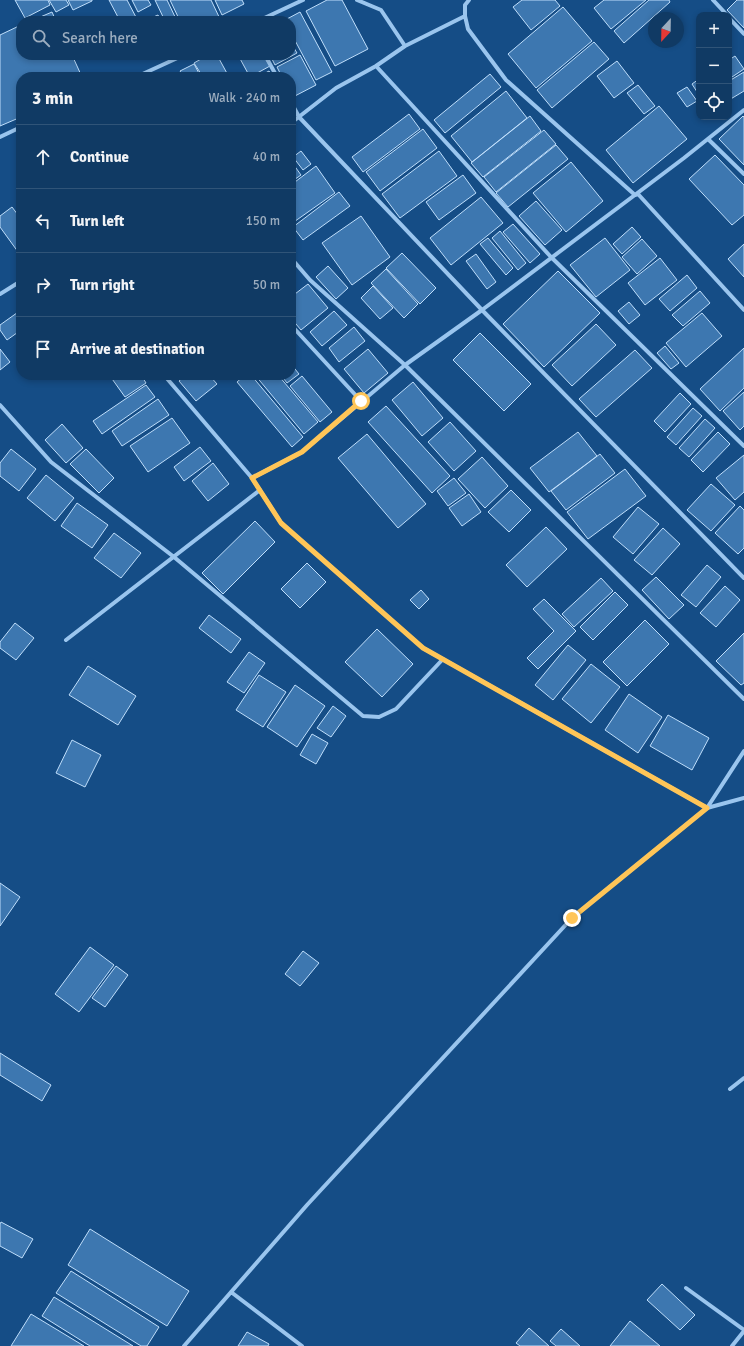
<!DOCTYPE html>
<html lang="en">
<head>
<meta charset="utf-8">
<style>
	:root { --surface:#103a64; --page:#1e456d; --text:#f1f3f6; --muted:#9cadbf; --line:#305478 }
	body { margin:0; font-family:Signika,sans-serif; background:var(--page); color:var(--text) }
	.controls { position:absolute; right:12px; top:12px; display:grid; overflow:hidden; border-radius:8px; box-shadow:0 2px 6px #0003 }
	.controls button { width:36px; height:36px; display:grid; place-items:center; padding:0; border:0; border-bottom:1px solid var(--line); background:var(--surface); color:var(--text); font:20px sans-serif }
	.compass { position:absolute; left:648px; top:12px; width:36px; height:36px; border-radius:50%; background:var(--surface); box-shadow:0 2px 6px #0003; rotate:202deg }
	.stop { position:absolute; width:12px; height:12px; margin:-9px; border:3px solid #ffc557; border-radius:50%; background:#fff }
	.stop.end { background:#ffc557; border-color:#fff; box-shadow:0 1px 4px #0008 }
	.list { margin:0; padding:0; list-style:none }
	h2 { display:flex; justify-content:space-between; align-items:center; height:52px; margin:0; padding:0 16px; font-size:17px }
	h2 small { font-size:13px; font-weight:400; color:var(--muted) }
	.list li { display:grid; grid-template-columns:26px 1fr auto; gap:12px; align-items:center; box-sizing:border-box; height:64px; padding:0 16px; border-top:1px solid var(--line) }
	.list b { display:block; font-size:15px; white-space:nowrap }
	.list em { font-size:13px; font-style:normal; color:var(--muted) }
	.icon { flex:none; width:22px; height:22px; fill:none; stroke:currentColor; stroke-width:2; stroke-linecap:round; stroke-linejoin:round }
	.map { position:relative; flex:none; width:744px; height:1346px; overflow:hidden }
	.search { position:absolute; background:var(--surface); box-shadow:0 2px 6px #0003; left:16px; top:16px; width:280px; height:44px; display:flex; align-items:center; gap:10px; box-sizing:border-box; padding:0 14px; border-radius:16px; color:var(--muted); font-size:15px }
	.panel { position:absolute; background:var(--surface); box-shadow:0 2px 6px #0003; left:16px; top:72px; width:280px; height:308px; border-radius:16px }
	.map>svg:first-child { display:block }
	.building { fill:#3d77b0; stroke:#bfdefb }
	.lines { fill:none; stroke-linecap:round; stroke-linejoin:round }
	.street { stroke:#9ac5ee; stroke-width:4 }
	.route { stroke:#ffc557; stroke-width:5 }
</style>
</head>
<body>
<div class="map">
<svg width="744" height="1346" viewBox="0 0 744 1346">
	<rect width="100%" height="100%" fill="#154d86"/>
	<path class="building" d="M 15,0 L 48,0 L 50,5 L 25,18 Z
		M 49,0 L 66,0 L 69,5 L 56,12 Z
		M 68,0 L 92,0 L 92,1 L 73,10 Z
		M 109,0 L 127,0 L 138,21 L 120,21 Z
		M 132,0 L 148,0 L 151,5 L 138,12 Z
		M 155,0 L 167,0 L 177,21 L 165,21 Z
		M 170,0 L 211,0 L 221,21 L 180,21 Z
		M 215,0 L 242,0 L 244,4 L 222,15 Z
		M 327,0 L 342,0 L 368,49 L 335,66 L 306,11 Z
		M 522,0 L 555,0 L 560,6 L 531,30 L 513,7 Z
		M 604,0 L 646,0 L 611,29 L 594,8 Z
		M 649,0 L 669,0 L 670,2 L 624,43 L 614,31 Z
		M 737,0 L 744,0 L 744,28 L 727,10 Z
		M 563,7 L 592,41 L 536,88 L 508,54 Z
		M 52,12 L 56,21 L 31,21 Z
		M 300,12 L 332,72 L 316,80 L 291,33 L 291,21 L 285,20 Z
		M 158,15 L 161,21 L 144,21 Z
		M 21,25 L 21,55 L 72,55 L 82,77 L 21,77 L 21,117 L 0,126 L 0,35 Z
		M 594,42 L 609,59 L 552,108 L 537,90 Z
		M 291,43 L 297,53 L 275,65 L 270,55 L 291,55 Z
		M 208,55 L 217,55 L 229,77 L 203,77 L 194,63 Z
		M 238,55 L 263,55 L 270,66 L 250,77 Z
		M 300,55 L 316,85 L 293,97 L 291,94 L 291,77 L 282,77 L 277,67 Z
		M 735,56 L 744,69 L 729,79 L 729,60 Z
		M 617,61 L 634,83 L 614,98 L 597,76 Z
		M 194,64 L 201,77 L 184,77 L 180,71 Z
		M 269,71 L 273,77 L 258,77 Z
		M 744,72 L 744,91 L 729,100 L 729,81 Z
		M 490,74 L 501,87 L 445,133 L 434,120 Z
		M 699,79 L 699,95 L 692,84 Z
		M 638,85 L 655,106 L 644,114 L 627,93 Z
		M 687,87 L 697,101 L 687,107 L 677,93 Z
		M 506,91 L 527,118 L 472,162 L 451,136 Z
		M 659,106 L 687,139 L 633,183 L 606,150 Z
		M 409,114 L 420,129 L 363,172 L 352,157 Z
		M 530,116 L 541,131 L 483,177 L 471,163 Z
		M 743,116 L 744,117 L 744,165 L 719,139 Z
		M 423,129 L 437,148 L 380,191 L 366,172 Z
		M 544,130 L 556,144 L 496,192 L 484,177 Z
		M 556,145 L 568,159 L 508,207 L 496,193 Z
		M 301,151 L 311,164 L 303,170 L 293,157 Z
		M 439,151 L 457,176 L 400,218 L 382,194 Z
		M 715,155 L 744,185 L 744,215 L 732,225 L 689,179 Z
		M 291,161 L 301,175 L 291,182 Z
		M 571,162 L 603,201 L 566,232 L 533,193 Z
		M 316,166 L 335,193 L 291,224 L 291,185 Z
		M 463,175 L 476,193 L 439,220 L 426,202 Z
		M 339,192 L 350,206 L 303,240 L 293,227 Z
		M 481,197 L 503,223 L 451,265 L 430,238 Z
		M 536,201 L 562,230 L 545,245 L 519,216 Z
		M 12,207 L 21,219 L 21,256 L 0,227 L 0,216 Z
		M 361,216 L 390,257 L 352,285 L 322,243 Z
		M 513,224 L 540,254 L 530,263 L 503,232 Z
		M 632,227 L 641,237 L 622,254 L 613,244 Z
		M 500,231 L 526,263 L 518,270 L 492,238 Z
		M 488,238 L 513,268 L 506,275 L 480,244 Z
		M 605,238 L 630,270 L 596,297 L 570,265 Z
		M 642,239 L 657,256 L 637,274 L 622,257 Z
		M 744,244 L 744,277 L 728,259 Z
		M 402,253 L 436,288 L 420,304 L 386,268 Z
		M 476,254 L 496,282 L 487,289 L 466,261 Z
		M 660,258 L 677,280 L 645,305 L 628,283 Z
		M 328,266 L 348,288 L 336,299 L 316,277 Z
		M 386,269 L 418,304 L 404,318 L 371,283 Z
		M 558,271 L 600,313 L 544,367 L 503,324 Z
		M 687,275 L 697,288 L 670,311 L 659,299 Z
		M 308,284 L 328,308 L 301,330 L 291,318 L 291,297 Z
		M 373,286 L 393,308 L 380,319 L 361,298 Z
		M 700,291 L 710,303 L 683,326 L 672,315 Z
		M 629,302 L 640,315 L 629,324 L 618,311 Z
		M 21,310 L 21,330 L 7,340 L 0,330 L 0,325 Z
		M 334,311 L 347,325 L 322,346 L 310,332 Z
		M 702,313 L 722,336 L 686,367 L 666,343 Z
		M 596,324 L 616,345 L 572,386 L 552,365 Z
		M 354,327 L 365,341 L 339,362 L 329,348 Z
		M 480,333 L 531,384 L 504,411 L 453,360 Z
		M 665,346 L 679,363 L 671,369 L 657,353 Z
		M 744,348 L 744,388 L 720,411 L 700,389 Z
		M 0,349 L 10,362 L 0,370 Z
		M 368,349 L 388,373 L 364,393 L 344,369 Z
		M 635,350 L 652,368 L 596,417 L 579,399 Z
		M 291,364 L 299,374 L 287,383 L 281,375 L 291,375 Z
		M 112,375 L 141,375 L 146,383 L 125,397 L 110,376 Z
		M 186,375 L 209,375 L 217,384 L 196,401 L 179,381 Z
		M 245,375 L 251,375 L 303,437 L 292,447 L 237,382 Z
		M 255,375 L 278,375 L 318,422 L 304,434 Z
		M 302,376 L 332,412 L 320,422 L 290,386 Z
		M 413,382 L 443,418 L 422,436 L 392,400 Z
		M 146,385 L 155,397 L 102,434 L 93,421 Z
		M 744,392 L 744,426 L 740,430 L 723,411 Z
		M 680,393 L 691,404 L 665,432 L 654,421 Z
		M 158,399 L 169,415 L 122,446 L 112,431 Z
		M 386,406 L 450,476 L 432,493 L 368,422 Z
		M 693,408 L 702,416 L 676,445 L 667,437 Z
		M 172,418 L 190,443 L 148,472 L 130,446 Z
		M 705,419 L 715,428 L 689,457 L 679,448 Z
		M 450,422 L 476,451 L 454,471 L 428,442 Z
		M 62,424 L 83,448 L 66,463 L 45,440 Z
		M 578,432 L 597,456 L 549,492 L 530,468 Z
		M 718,432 L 730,444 L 703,472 L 691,460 Z
		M 367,434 L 426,504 L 398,528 L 338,458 Z
		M 200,447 L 211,461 L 184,481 L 174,467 Z
		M 11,449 L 36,469 L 19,491 L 0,476 L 0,463 Z
		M 86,449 L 114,478 L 99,493 L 70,464 Z
		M 600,454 L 615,473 L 566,510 L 551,491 Z
		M 744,455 L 744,492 L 735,500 L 716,478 Z
		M 482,457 L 508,486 L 485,508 L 458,479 Z
		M 213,463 L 229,484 L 208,501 L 192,481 Z
		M 625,469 L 646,496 L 588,539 L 567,512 Z
		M 46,475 L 74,498 L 55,521 L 27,498 Z
		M 454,478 L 466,493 L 448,506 L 437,491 Z
		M 711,484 L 735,505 L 711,531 L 687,510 Z
		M 511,490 L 531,510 L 509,532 L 488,512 Z
		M 469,494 L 481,512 L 462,526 L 449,508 Z
		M 77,503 L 108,525 L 92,548 L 61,526 Z
		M 740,506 L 744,510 L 744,548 L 738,554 L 715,533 Z
		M 638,507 L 659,524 L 633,554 L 613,537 Z
		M 255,521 L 275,542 L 223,594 L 202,573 Z
		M 546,527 L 567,549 L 527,587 L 506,565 Z
		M 663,528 L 680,544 L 652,575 L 634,560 Z
		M 114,533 L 141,553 L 121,578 L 94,558 Z
		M 307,563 L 326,582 L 300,608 L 281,589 Z
		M 707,565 L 721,577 L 696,607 L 681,595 Z
		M 656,577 L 684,605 L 669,619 L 642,590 Z
		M 601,578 L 613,591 L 574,627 L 562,614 Z
		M 725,586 L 740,600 L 716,627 L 700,613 Z
		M 421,590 L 429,599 L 419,609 L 410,600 Z
		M 615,592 L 628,605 L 593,640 L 580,627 Z
		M 544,599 L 576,631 L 538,669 L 527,658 L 554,631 L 533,609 Z
		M 209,615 L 241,639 L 231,653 L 199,628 Z
		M 645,620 L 669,644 L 627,686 L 603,662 Z
		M 15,623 L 34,638 L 16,660 L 0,648 L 0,642 Z
		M 377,629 L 413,664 L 382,697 L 345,662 Z
		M 744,633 L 744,683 L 741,685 L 716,661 Z
		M 568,645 L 586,660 L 553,700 L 535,685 Z
		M 249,652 L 265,663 L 244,693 L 227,682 Z
		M 591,664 L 620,687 L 591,723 L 562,699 Z
		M 88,666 L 136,696 L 118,725 L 69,695 Z
		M 259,675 L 286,692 L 263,727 L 236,710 Z
		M 295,685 L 325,706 L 297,747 L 267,727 Z
		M 629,694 L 662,717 L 638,753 L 605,730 Z
		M 333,706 L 346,716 L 331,737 L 317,728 Z
		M 668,715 L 709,738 L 692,770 L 650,746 Z
		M 312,734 L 328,743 L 316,764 L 300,755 Z
		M 72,740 L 101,755 L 85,787 L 56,773 Z
		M 0,883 L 20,897 L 0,926 Z
		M 90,947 L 114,965 L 79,1012 L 55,994 Z
		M 303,951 L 319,963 L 300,986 L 285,974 Z
		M 116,966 L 128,975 L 105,1007 L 92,998 Z
		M 0,1053 L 51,1085 L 42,1101 L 0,1075 Z
		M 1,1222 L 33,1239 L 22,1258 L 0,1246 L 0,1224 Z
		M 90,1229 L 189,1291 L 167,1326 L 68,1265 Z
		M 71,1271 L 159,1327 L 147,1346 L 141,1346 L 56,1293 Z
		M 662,1284 L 695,1315 L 680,1330 L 647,1300 Z
		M 54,1297 L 133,1346 L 90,1346 L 42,1316 Z
		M 31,1314 L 84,1346 L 11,1346 Z
		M 630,1321 L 660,1346 L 610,1346 Z
		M 529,1328 L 549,1346 L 520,1346 L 516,1343 Z
		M 561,1329 L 580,1346 L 556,1346 L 550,1341 Z
		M 247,1332 L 269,1344 L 268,1346 L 238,1346 Z"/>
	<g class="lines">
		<path class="street" d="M 357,0 L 381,10 L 405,46
			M 469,0 L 465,5 L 465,16 L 468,29 L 506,80 L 635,195 L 638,194 L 744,310
			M 713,0 L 727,15
			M 729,18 L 744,34
			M 258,21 L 303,0
			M 265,55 L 277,77
			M 376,66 L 551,257 L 744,446
			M 136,77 L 184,55
			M 291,102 L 299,117 L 482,310 L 744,578
			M 744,110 L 684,158 L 482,310 L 405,365 L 302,452 L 252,478 L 281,523 L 423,648 L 707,808 L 744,751
			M 291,123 L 336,88 L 376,66 L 405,46 L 465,16
			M 0,137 L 21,127
			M 708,139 L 744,174
			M 291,258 L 310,280 L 405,365 L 744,699
			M 0,294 L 21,281
			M 291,325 L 361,401
			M 164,375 L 252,478
			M 0,405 L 51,462 L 174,557 L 363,716 L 379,717 L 396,709 L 443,659
			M 66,640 L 260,490
			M 730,1089 L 744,1078
			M 686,1288 L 744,1330
			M 231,1292 L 302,1346
			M 184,1346 L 307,1205 L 572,918 L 707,808 L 744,798
			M 732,1346 L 744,1331"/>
	</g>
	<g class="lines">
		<path class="route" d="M 361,401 L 302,452 L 252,478 L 281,523 L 423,648 L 707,808 L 572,918"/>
	</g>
</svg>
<div class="controls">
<button>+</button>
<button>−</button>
<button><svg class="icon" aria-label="locate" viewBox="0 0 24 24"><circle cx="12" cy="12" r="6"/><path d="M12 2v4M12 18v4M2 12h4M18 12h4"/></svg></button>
</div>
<svg class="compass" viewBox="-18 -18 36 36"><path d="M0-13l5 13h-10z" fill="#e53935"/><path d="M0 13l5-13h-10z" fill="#9cadbf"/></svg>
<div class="stop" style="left:361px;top:401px"></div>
<div class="stop end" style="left:572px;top:918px"></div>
<div class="search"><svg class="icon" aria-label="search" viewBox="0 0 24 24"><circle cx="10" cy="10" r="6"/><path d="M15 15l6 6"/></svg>Search here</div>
<section class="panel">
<h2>3 min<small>Walk · 240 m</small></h2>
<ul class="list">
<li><svg class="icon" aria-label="ahead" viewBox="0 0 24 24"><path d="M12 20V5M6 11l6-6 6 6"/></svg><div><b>Continue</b></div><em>40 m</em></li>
<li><svg class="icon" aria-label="left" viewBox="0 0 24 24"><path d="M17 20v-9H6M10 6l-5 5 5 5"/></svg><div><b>Turn left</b></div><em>150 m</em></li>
<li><svg class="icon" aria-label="right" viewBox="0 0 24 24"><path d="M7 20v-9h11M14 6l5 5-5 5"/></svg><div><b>Turn right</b></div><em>50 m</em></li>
<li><svg class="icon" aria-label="arrive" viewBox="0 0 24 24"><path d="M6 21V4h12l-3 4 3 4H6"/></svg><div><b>Arrive at destination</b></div></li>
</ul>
</section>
</div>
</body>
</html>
